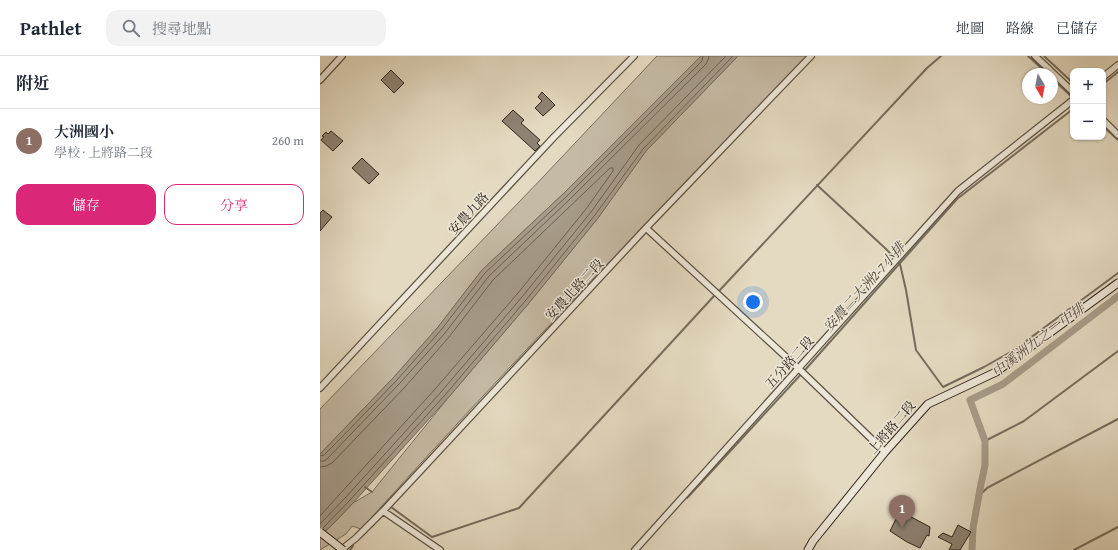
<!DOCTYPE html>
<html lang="zh-TW">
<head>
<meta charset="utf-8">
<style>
	:root { --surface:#fff; --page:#f2f2f3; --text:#1f2937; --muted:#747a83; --line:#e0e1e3; --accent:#db2777 }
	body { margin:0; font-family:"Gentium Book Plus","Noto Serif TC",serif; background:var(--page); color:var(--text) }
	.controls { position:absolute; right:12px; top:12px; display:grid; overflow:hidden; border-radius:8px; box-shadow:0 1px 3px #0004 }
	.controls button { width:36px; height:36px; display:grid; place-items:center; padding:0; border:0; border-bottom:1px solid var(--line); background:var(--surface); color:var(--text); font:20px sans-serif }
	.compass { position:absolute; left:702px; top:12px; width:36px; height:36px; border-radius:50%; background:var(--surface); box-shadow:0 1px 3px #0004; rotate:170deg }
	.you { position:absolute; left:433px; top:246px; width:14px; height:14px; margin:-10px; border:3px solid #fff; border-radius:50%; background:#1a73e8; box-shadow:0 0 0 6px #1a73e833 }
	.badge { display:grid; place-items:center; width:26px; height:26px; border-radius:50%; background:var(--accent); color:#fff; font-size:13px; font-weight:700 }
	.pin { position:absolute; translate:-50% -33px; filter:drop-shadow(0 1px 2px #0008) }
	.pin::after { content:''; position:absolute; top:21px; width:14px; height:12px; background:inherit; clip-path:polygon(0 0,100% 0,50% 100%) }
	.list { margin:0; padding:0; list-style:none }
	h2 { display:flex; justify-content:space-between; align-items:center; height:52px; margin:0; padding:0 16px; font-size:17px }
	h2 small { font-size:13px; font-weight:400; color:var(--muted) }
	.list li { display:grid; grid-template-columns:26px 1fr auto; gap:12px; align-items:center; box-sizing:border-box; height:64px; padding:0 16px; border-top:1px solid var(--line) }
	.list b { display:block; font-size:15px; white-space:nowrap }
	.list p { margin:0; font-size:13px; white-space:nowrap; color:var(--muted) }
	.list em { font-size:13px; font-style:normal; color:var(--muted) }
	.actions { display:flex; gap:8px; padding:12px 16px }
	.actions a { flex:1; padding:9px 0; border:1px solid var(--accent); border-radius:12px; text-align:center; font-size:14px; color:var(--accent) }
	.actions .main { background:var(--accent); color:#fff }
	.icon { flex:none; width:22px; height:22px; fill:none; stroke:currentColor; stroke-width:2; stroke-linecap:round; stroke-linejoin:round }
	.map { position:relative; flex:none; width:798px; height:494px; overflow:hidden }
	header { display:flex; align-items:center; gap:24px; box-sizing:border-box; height:56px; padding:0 20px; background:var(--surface); border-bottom:1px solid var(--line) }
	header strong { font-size:19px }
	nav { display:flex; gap:22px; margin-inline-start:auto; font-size:14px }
	.search { width:280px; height:36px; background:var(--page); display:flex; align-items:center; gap:10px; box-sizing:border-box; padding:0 14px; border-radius:12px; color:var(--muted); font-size:15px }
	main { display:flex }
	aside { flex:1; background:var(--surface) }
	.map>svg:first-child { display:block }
	.green { fill:#c5bba5; stroke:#7a7060 }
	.water { fill:#a69c89; stroke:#766c5d }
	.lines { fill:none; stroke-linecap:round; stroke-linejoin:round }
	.shore { stroke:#6a6052; stroke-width:1 }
	.stream { stroke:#766c5d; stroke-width:2 }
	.canal { stroke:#a69c89; stroke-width:7 }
	.building { fill:#8d8372; stroke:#2f251c }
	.street-casing { stroke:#5c5245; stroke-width:8 }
	.secondary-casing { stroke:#2f251c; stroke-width:9 }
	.street { stroke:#ede7d7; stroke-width:5.5 }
	.secondary { stroke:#ede7d7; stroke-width:7 }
	.secondary-bridge-casing { stroke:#2f251c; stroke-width:9; stroke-linecap:butt }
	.secondary-bridge { stroke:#ede7d7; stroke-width:7 }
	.labels { text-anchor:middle; stroke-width:3; stroke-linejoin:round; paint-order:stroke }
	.street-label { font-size:13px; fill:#2f251c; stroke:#ede7d7 }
	.water-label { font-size:14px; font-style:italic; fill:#53493d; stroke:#ede7d7 }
</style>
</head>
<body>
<header>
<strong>Pathlet</strong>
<div class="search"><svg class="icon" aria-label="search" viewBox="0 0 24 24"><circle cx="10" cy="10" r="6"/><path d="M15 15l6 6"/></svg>搜尋地點</div>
<nav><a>地圖</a><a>路線</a><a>已儲存</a></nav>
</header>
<main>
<aside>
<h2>附近<small></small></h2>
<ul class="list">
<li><span class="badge" style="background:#8d6e63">1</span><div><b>大洲國小</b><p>學校 · 上將路二段</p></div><em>260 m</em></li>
</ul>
<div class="actions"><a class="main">儲存</a><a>分享</a></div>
</aside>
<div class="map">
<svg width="798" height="494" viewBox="0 0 798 494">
	<rect width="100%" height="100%" fill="#e4dac1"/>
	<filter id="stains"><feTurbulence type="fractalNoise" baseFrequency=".005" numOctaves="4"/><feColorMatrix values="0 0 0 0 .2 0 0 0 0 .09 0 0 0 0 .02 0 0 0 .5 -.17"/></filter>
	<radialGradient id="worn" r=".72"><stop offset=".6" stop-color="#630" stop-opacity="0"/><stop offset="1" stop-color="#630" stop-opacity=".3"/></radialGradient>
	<path class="green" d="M 337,0 L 381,0 L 243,138 L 162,214 L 118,271 L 74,321 L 0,398 L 0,353 L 224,120 Z
		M 418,0 L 487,0 C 337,156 186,312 41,473 L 32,470 L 26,478 L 0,494 L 0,480 L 13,468 L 33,447 L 52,436 L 128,342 L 209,247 L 278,162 L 326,95 Z"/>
	<path class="water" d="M 381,0 L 418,0 L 326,95 L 278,162 L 209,247 L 128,342 L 33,447 L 13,468 L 0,480 L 0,398 L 74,321 L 118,271 L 162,214 L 243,138 Z"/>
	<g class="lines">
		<path class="shore" d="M 0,400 L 4,399 L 23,380 L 77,324 L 121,274 L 165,217 L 246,141 L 382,5 L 383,0
			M 0,405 L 4,405 L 8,402 L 80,327 L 125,277 L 169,220 L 249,144 L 386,8 L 388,4 L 389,0
			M 0,411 L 6,410 L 12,407 L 85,331 L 129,281 L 173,224 L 290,112 L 293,112 L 293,115 L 266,153 L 198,237 L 116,332 L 0,460
			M 0,468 L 26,441 L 121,336 L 202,241 L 271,156 L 319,89 L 406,0
			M 3,472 L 30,444 L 125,339 L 206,244 L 275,159 L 323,93 L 413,0"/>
		<path class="stream" d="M 708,0 L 728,18
			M 724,0 L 753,27
			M 732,22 L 753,42
			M 783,28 L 798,16
			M 783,70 L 798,84
			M 497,129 L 566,193 L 580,208 L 586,234 L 596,294 L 623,331 L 664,311 L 694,294 L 798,217
			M 399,235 L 607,12 L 621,0
			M 665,385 L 704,365 L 798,295
			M 45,431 L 52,436
			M 658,441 L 667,432 L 798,363
			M 367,442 L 485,314 L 637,143 L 753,53
			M 71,451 L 112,481 L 199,452 L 394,240
			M 41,481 L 63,459
			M 30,494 L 33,490
			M 754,494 L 798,471"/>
		<path class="canal" d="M 652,494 L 653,472 L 661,428 L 665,409 L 665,385 L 650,344 L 683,328 L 798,240"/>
	</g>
	<path class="building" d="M 71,14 L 84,27 L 74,37 L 61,24 Z
		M 222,36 L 235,49 L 223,60 L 215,52 L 222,45 L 218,41 Z
		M 193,54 L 204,64 L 201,67 L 220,84 L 217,87 L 220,90 L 215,95 L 182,65 Z
		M 11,75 L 23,85 L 13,95 L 1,84 L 4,81 L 2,80 L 6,76 L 8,78 Z
		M 42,102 L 59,118 L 49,128 L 32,112 Z
		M 3,154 L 12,161 L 0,175 L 0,157 Z
		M 580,455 L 610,471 L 609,480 L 607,479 L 600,492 L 587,486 L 570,475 Z
		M 638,469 L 651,476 L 640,494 L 629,494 L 632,488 L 618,481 L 623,477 L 632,481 Z"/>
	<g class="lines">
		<g class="street-casing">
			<path id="street" d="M 715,0 L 753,36
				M 783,21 L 798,9
				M 0,24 L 22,0
				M 783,64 L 798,79
				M 326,172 L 478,312 L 565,396
				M 0,332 L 234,81 L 314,0
				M 63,455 L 120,494
				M 21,494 L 36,482 L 63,455 L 326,172 L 491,0
				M 315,494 L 638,135 L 753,44"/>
		</g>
		<g class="secondary-casing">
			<path id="secondary" d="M 488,494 L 493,485 L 565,396 L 608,348 L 676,316 L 798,227"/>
		</g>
		<use href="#street" class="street"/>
		<use href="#secondary" class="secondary"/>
		<g class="secondary-bridge-casing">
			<path id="secondary-bridge" d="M 0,476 L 23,494"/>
		</g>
		<use href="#secondary-bridge" class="secondary-bridge"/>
	</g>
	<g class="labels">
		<g class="street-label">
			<text transform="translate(148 157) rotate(-47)" y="5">安農九路</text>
			<text transform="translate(254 233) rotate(-47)" y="5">安農北路二段</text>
			<text transform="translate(469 306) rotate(-48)" y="5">五分路二段</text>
			<text transform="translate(571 371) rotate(-49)" y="5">上將路二段</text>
		</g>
		<g class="water-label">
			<text transform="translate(544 231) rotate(-48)" y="5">安農二大洲2-7小排</text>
			<text transform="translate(718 284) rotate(-37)" y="5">中溪洲九之一中排</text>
		</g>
	</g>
	<rect width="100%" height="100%" filter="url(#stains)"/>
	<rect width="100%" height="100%" fill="url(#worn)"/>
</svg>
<div class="controls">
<button>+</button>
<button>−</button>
</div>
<svg class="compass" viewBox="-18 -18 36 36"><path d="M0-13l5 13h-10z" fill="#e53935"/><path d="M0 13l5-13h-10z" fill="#747a83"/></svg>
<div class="you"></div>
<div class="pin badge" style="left:582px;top:472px;background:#8d6e63">1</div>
</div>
</main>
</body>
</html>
